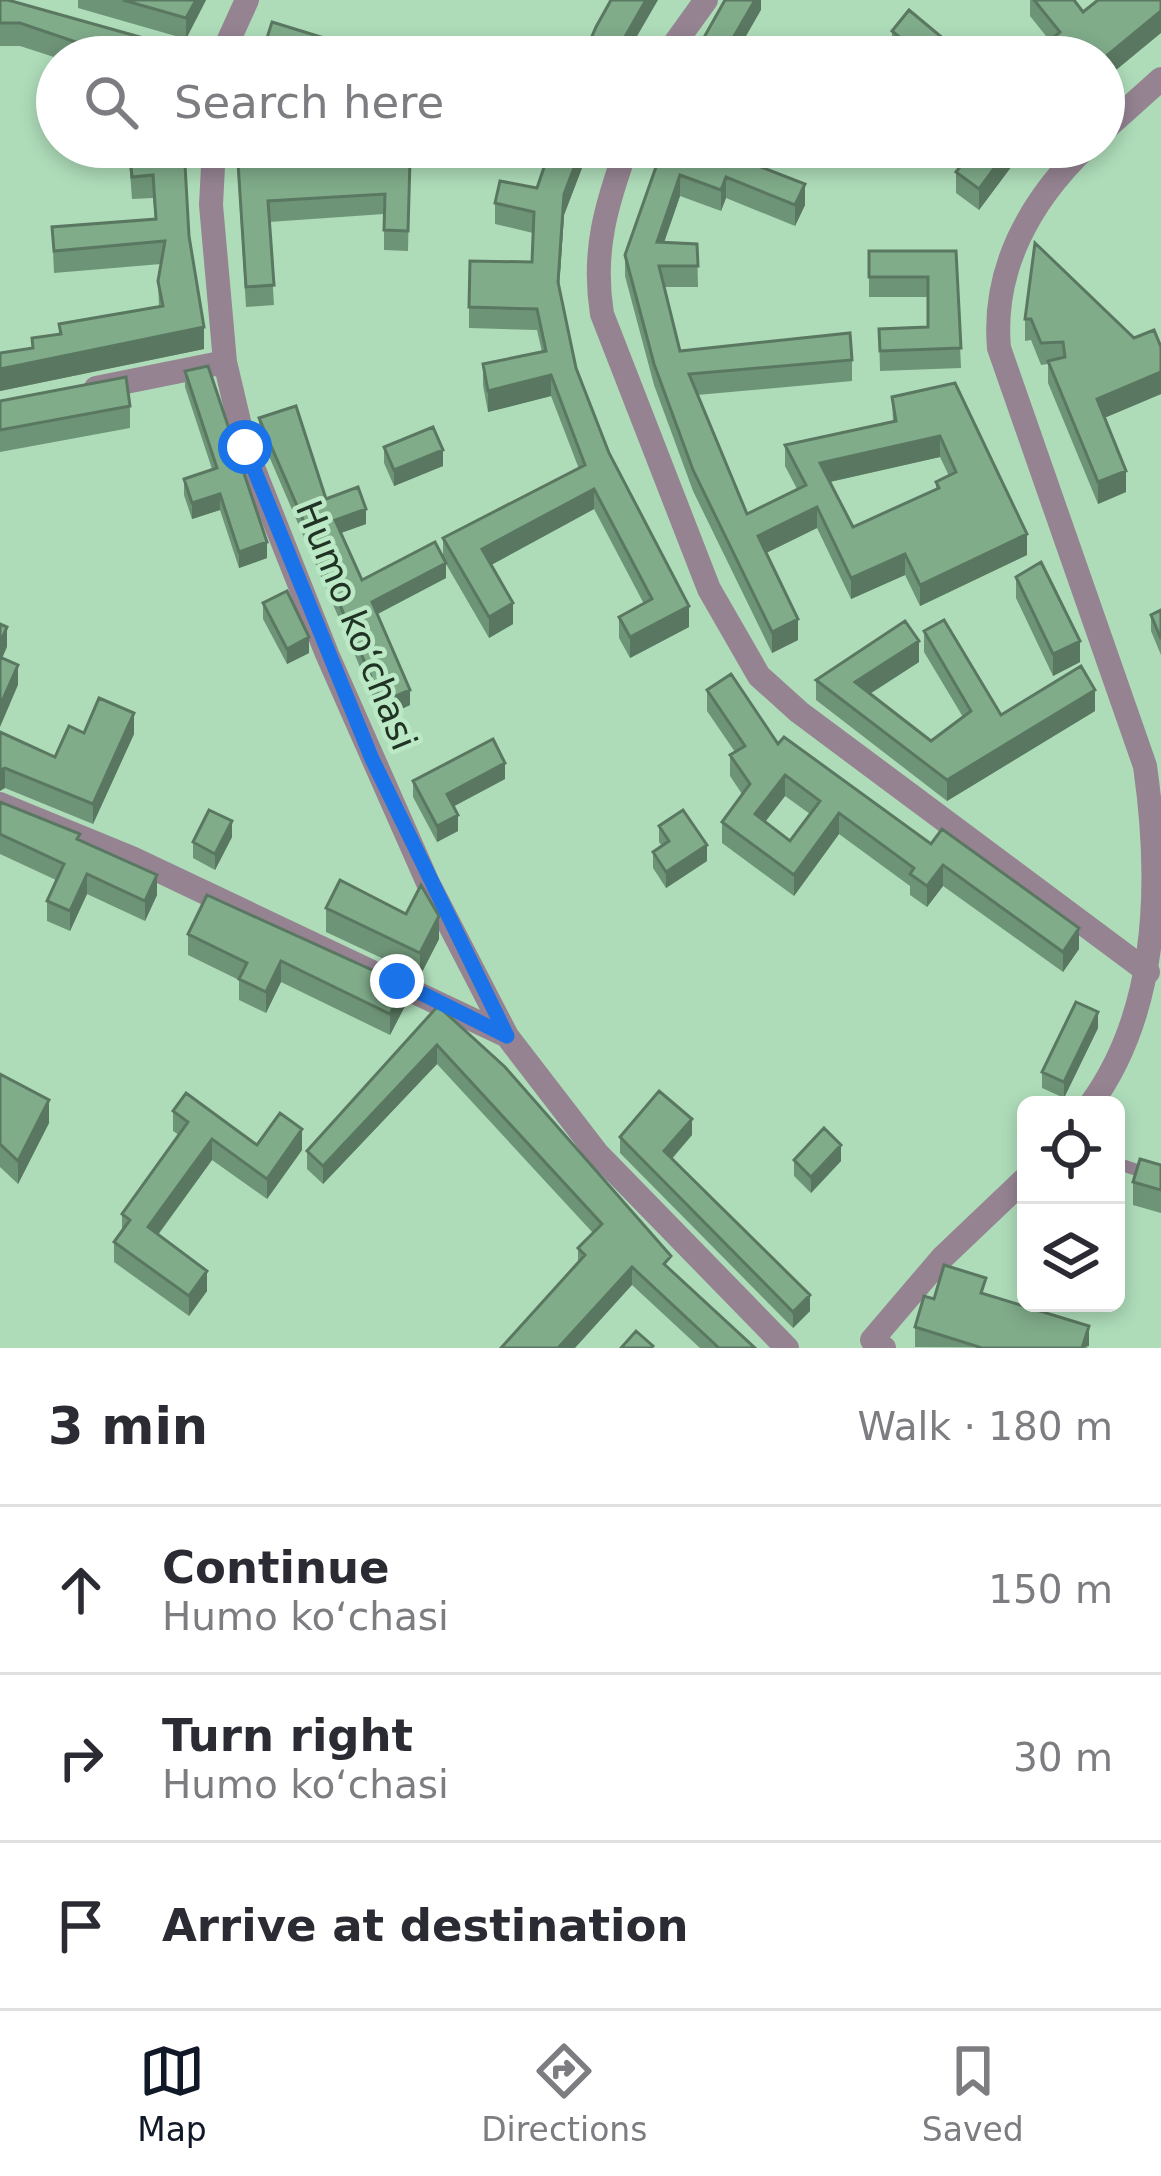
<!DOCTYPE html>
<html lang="en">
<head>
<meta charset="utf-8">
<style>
	:root { --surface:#fff; --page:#f7f7f7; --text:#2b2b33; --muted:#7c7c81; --line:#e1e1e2; --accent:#111827 }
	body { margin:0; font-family:"DejaVu Sans",sans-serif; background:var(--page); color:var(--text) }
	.controls { position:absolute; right:36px; bottom:36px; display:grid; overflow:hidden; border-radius:18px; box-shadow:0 6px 18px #0003 }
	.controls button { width:108px; height:108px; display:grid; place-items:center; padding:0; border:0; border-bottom:3px solid var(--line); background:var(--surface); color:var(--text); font:60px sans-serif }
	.stop { position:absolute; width:36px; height:36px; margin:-27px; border:9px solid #1a73e8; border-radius:50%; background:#fff }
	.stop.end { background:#1a73e8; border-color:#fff; box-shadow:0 3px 12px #0008 }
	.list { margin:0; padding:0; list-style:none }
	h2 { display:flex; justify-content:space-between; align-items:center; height:156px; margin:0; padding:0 48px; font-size:51px }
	h2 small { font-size:39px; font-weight:400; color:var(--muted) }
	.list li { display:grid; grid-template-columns:78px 1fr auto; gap:36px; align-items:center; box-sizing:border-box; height:168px; padding:0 48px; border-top:3px solid var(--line) }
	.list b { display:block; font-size:45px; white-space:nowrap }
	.list p { margin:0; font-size:39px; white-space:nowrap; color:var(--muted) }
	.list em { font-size:39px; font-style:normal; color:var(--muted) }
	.icon { flex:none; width:66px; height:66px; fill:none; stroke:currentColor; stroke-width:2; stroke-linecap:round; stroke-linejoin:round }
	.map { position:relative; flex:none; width:1161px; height:1348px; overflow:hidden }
	.search { position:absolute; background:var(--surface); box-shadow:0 6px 18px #0003; left:36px; right:36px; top:36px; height:132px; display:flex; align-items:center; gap:30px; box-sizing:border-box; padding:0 42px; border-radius:66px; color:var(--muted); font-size:45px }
	.sheet { height:660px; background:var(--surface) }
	nav { display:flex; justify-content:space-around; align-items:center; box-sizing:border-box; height:168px; border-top:3px solid var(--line); background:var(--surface); font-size:33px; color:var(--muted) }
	nav a { display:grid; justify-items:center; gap:6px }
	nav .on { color:var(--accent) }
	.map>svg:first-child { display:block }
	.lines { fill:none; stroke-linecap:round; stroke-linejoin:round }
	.service { stroke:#958392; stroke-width:12 }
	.minor { stroke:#958392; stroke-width:24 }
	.tertiary { stroke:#958392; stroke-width:24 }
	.wall { fill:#6e9477; fill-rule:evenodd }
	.shaded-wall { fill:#5a7861 }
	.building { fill:#80ac8a; stroke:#5a7861; stroke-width:3; fill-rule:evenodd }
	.route { stroke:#1a73e8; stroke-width:15 }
	.labels { text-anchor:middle; stroke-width:9; stroke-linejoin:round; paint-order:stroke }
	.street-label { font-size:36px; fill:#213325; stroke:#bbe9c6 }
</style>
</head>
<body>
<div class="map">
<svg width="1161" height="1348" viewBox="0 0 1161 1348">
	<rect width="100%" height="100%" fill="#aedcb9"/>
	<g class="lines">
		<path class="service" d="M 1116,1163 L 1161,1178"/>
		<path class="minor" d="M 221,57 L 247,0
			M 665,57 L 706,0
			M 214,147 L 211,205 L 225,362 L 245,447 L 327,654 L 428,883 L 507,1036 L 597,1153 L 787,1348
			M 627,147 C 606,205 592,252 602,314 L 709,589 L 759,676 L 799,712 L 1148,972
			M 96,388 L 225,362
			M 0,804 L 132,858 L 507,1036"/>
		<path class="tertiary" d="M 1104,130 L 1161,79
			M 1086,147 C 1030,201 992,269 999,348 L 1145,766 C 1161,878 1160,1010 1090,1105
			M 884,1348 L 872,1340 L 942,1258 L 1026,1178"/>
	</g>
	<path class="wall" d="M 0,0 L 180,57 L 57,58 L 20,46 L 0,46 Z
		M 78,0 L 206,0 L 186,39 L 78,8 Z
		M 1030,0 L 1074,0 L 1104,57 L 1046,57 L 1046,44 L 1050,41 L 1030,16 Z
		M 892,31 L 964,56 L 996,57 L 899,57 L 892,52 Z
		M 128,147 L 184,147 L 189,236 L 204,349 L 0,391 L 0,353 L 32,349 L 32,338 L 59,334 L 59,324 L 159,307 L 158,281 L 161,264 L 54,273 L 52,227 L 155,219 L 153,198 L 132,199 Z
		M 236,147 L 350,147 L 350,158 L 410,160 L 408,251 L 384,250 L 384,214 L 269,222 L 274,305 L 246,307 Z
		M 547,147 L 590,147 L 564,215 L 559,287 L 576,368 L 609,453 L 689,627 L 630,658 L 619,638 L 619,617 L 644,604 L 594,509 L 491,565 L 513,624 L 489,638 L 446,564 L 446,578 L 377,614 L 410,705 L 382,718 L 259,433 L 259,418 L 326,499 L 366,524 L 341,533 L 362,580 L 443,557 L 443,538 L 579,469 L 551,396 L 488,412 L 483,385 L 483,364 L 542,352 L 537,330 L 469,328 L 469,307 L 532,262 L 533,233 L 495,224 L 495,203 L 537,188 L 549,155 L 547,154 Z
		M 663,147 L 805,205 L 795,226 L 726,198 L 721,211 L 680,196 L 664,242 L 697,244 L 698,287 L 665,287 L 680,351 L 852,360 L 852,381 L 697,395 L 747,514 L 797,489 L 785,466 L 785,445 L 893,422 L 892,397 L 955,383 L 1027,555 L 920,606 L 905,575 L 851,599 L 817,528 L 766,553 L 798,640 L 772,653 L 693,491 L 654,385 L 625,276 L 625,255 ZM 940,457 L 949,476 L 936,482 L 936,490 L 853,527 L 830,482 Z
		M 975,147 L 1026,147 L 979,210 L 956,193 L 956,172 Z
		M 1035,243 L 1161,394 L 1104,418 L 1126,492 L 1098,504 L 1048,383 L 1048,364 L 1041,365 L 1031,340 L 1025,341 L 1025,319 Z
		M 869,251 L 956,251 L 961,368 L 880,371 L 879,329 L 928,327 L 928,297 L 869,297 Z
		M 185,371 L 267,558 L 239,568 L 220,510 L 192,519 L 184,495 L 184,479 L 212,469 L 185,387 Z
		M 0,401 L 130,406 L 130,428 L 0,452 Z
		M 384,447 L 443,466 L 394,486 L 384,463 Z
		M 1016,577 L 1080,662 L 1053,676 L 1016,598 Z
		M 263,603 L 309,653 L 287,664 L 263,619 Z
		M 1161,610 L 1161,655 L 1151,631 L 1151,615 Z
		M 924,631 L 1001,715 L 1095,711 L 947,801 L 816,700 L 816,680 L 919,662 L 870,694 L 931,741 L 963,717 L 924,652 Z
		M 707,690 L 778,744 L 931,844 L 1079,949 L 1063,972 L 943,886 L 927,907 L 910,895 L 910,886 L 839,834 L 794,896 L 722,843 L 722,822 L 742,794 L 730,776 L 730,755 L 735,752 L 707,711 ZM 785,796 L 810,814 L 790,841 L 765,822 Z
		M 0,732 L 55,757 L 84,733 L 134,734 L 93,824 L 5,788 Z
		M 505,779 L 454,806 L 458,831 L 437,842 L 413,797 L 413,781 Z
		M 0,802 L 80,840 L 157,895 L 145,921 L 87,894 L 70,931 L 47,921 L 47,901 L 56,880 L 0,854 Z
		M 659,826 L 707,861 L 666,888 L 653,868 L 653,852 L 662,846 L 659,842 Z
		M 232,837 L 215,870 L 193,858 L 193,842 Z
		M 207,895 L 405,1006 L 390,1035 L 281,982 L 266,1013 L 239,1000 L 239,980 L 188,955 L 188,934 Z
		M 326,908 L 406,914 L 439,939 L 420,976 L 326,932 Z
		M 438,1006 L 671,1270 L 755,1348 L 700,1348 L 632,1285 L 578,1263 L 578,1248 L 593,1233 L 437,1064 L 323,1184 L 307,1169 L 307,1151 Z
		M 1098,1028 L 1064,1098 L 1042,1088 L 1042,1072 Z
		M 0,1074 L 49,1123 L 18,1184 L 0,1167 Z
		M 173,1111 L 257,1145 L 302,1150 L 267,1199 L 212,1160 L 158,1235 L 207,1291 L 189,1316 L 114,1262 L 114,1242 L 122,1232 L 122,1214 L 179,1135 L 173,1131 Z
		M 692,1135 L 672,1159 L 810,1311 L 793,1328 L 620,1153 L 620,1137 Z
		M 794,1160 L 841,1161 L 811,1193 L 794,1176 Z
		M 1161,1165 L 1161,1213 L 1133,1205 L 1133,1182 Z
		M 986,1295 L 1088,1348 L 915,1347 L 915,1327 L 934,1299 Z"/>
	<path class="shaded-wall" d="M 196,0 L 206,0 L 186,39 L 186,18 Z
		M 646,0 L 658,0 L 625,57 L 616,57 L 622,42 Z
		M 755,0 L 761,0 L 761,10 L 734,57 L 722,57 Z
		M 1161,12 L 1161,33 L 1104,80 L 1104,59 Z
		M 582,147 L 590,147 L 564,215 L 558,303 L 564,194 Z
		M 1010,147 L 1026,147 L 979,210 L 979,189 Z
		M 680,175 L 680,196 L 657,263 L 657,242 Z
		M 726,177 L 726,198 L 721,211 L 721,190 Z
		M 805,184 L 805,205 L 795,226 L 795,205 Z
		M 204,327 L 204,349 L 0,391 L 0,369 Z
		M 1161,372 L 1161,394 L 1097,421 L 1097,399 Z
		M 551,375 L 551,396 L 488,412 L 488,391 Z
		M 940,436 L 940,457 L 820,484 L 820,463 Z
		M 443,450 L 443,466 L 394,486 L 394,470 Z
		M 1126,471 L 1126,492 L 1098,504 L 1098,482 Z
		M 594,489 L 594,509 L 482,570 L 482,549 Z
		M 220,494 L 220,510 L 192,519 L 192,503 Z
		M 817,507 L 817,528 L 758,557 L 758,536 Z
		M 366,509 L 366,524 L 335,535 L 335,520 Z
		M 1027,534 L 1027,555 L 920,606 L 920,585 Z
		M 267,542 L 267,558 L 239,568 L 239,552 Z
		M 905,554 L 905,575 L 851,599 L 851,578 Z
		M 446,563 L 446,578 L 372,617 L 372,602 Z
		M 513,603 L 513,624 L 489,638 L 489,617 Z
		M 689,606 L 689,627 L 630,658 L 630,637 Z
		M 798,619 L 798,640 L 772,653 L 772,632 Z
		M 7,627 L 7,647 L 0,663 L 0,643 Z
		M 309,637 L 309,653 L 287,664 L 287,649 Z
		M 919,641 L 919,662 L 855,703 L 855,682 Z
		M 1080,641 L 1080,662 L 1053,676 L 1053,654 Z
		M 18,665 L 18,685 L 0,727 L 0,706 Z
		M 410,690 L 410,705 L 382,718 L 382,702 Z
		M 1095,690 L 1095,711 L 947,801 L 947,780 Z
		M 134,713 L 134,734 L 93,824 L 93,804 Z
		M 505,763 L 505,779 L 447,810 L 447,794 Z
		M 5,768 L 5,788 L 0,791 L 0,770 Z
		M 785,775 L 785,796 L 755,835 L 755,814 Z
		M 839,813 L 839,834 L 794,896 L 794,875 Z
		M 458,815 L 458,831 L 437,842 L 437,826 Z
		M 232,821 L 232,837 L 215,870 L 215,854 Z
		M 707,845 L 707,861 L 666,888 L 666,872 Z
		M 943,865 L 943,886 L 927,907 L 927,886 Z
		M 87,874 L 87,894 L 70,931 L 70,911 Z
		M 157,875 L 157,895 L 145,921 L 145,901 Z
		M 439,916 L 439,939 L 420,976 L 420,953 Z
		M 1079,928 L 1079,949 L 1063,972 L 1063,952 Z
		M 281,961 L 281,982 L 266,1013 L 266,992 Z
		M 405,985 L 405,1006 L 390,1035 L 390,1014 Z
		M 1098,1012 L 1098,1028 L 1064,1098 L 1064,1082 Z
		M 437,1045 L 437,1064 L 323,1184 L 323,1166 Z
		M 49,1100 L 49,1123 L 18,1184 L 18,1161 Z
		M 692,1119 L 692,1135 L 664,1167 L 664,1151 Z
		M 302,1129 L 302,1150 L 267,1199 L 267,1179 Z
		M 212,1139 L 212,1160 L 148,1248 L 148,1227 Z
		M 841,1145 L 841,1161 L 811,1193 L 811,1177 Z
		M 632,1267 L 632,1285 L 575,1348 L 558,1348 Z
		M 207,1271 L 207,1291 L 189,1316 L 189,1296 Z
		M 810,1295 L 810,1311 L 793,1328 L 793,1312 Z
		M 1089,1326 L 1089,1346 L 1082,1348 Z"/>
	<path class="building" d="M 0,0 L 8,0 L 179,48 L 180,57 L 120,57 L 20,23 L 0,23 Z
		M 123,0 L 196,0 L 186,18 Z
		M 611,0 L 646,0 L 622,42 L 616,57 L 583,57 L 596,27 Z
		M 725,0 L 755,0 L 722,57 L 695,57 L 698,48 Z
		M 1034,0 L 1074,0 L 1083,12 L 1098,0 L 1161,0 L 1161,11 L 1104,58 L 1057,57 L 1046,44 L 1060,32 Z
		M 909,10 L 964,56 L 977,41 L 996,57 L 924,57 L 892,31 Z
		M 272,22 L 347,45 L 344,57 L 261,57 Z
		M 129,147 L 184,147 L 189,236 L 204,327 L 0,369 L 0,353 L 33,348 L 32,338 L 61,334 L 59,324 L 163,306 L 158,281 L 165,241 L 54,251 L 52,227 L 156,219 L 153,175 L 132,177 Z
		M 237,147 L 350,147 L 349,158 L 410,160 L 408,231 L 384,230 L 385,194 L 268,201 L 274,285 L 246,287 Z
		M 551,147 L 582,147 L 564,194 L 558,282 L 576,368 L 609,453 L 689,606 L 630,637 L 619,617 L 652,599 L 594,489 L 482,549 L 513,603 L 489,617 L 443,538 L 585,465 L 551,375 L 488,391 L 483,364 L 546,351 L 537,309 L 469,307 L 470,261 L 532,262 L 534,212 L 495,203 L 500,181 L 537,188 Z
		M 663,147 L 709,147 L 805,184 L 795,205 L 726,177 L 721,190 L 680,175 L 657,242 L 697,244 L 698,266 L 659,266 L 680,351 L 850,333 L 852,360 L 689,374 L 747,514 L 806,485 L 785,445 L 896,421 L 892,397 L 955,383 L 1027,534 L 920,585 L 905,554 L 851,578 L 817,507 L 758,536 L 798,619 L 772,632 L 693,470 L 654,364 L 625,255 ZM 940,436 L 956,472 L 936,482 L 939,488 L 853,527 L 820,463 Z
		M 975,147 L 1010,147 L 979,189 L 956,172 Z
		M 1035,243 L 1134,338 L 1154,330 L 1161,347 L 1161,372 L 1097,399 L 1126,471 L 1098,482 L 1048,361 L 1065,357 L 1063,342 L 1041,343 L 1031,319 L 1025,319 Z
		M 869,251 L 956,251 L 961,348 L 880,351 L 879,329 L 928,327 L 928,277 L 869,277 Z
		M 208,366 L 267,542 L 239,552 L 220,494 L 192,503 L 184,479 L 217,468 L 185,371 Z
		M 126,377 L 130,406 L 0,430 L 0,401 Z
		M 296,406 L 326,499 L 358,487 L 366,509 L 335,520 L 362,580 L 435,542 L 446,563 L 372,602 L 410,690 L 382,702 L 259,418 Z
		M 433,427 L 443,450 L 394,470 L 384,447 Z
		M 1041,562 L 1080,641 L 1053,654 L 1016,577 Z
		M 287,591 L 309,637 L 287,649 L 263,603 Z
		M 1161,610 L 1161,639 L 1151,615 Z
		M 944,620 L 1001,715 L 1081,666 L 1095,690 L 947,780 L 816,680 L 905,621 L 919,641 L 855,682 L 931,741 L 971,711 L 924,631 Z
		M 0,624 L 7,627 L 0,643 Z
		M 0,657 L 18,665 L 0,706 Z
		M 731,674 L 778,744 L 784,737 L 931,844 L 942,829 L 1079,928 L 1063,952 L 943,865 L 927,886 L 910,874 L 914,868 L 839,813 L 794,875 L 722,822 L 750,784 L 730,755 L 745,746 L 707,690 ZM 785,775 L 820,801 L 790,841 L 755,814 Z
		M 99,698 L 134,713 L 93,804 L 5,768 L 0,770 L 0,732 L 55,757 L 69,726 L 84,733 Z
		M 493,739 L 505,763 L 447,794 L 458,815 L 437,826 L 413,781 Z
		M 0,802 L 80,834 L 77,839 L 157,875 L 145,901 L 87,874 L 70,911 L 47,901 L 64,864 L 0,834 Z
		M 209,810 L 232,821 L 215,854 L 193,842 Z
		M 683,810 L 707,845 L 666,872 L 653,852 L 669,841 L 659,826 Z
		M 340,880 L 406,914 L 421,885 L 439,916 L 420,953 L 326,908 Z
		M 207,895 L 405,985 L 390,1014 L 281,961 L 266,992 L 239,979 L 247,963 L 188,934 Z
		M 1076,1002 L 1098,1012 L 1064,1082 L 1042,1072 Z
		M 438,1006 L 505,1067 L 671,1256 L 664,1264 L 755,1348 L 719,1348 L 632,1267 L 558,1348 L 501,1348 L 585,1255 L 578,1248 L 602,1224 L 437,1045 L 323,1166 L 307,1151 Z
		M 0,1074 L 49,1100 L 18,1161 L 0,1144 Z
		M 659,1091 L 692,1119 L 664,1151 L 810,1295 L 793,1312 L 620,1137 Z
		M 186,1093 L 257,1145 L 280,1113 L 302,1129 L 267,1179 L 212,1139 L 148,1227 L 207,1271 L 189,1296 L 114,1242 L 130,1220 L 122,1214 L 188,1122 L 173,1111 Z
		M 824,1128 L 841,1145 L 811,1177 L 794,1160 Z
		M 1140,1159 L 1161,1165 L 1161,1190 L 1133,1182 Z
		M 944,1265 L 986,1278 L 981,1293 L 1089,1326 L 1082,1348 L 982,1348 L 915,1327 L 924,1296 L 934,1299 Z
		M 636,1331 L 653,1346 L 651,1348 L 621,1348 Z"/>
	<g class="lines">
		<path class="route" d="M 245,447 L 372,759 L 507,1036 L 397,981"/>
	</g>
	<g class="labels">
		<g class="street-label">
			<text transform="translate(357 625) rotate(68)" y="13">Humo koʻchasi</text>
		</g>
	</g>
</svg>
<div class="controls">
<button><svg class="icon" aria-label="locate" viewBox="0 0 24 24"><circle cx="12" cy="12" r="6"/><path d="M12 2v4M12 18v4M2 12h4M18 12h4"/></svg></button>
<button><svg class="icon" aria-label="layers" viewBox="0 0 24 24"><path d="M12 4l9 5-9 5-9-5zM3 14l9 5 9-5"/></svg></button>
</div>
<div class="stop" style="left:245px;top:447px"></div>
<div class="stop end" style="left:397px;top:981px"></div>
<div class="search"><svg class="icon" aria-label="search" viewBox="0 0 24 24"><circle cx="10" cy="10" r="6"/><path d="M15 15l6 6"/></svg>Search here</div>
</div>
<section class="sheet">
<h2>3 min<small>Walk · 180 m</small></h2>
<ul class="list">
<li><svg class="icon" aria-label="ahead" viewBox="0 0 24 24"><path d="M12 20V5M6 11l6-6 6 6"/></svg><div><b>Continue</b><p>Humo koʻchasi</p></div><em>150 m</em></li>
<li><svg class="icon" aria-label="right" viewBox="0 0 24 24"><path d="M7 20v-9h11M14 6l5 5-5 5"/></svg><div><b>Turn right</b><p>Humo koʻchasi</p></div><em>30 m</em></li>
<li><svg class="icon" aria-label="arrive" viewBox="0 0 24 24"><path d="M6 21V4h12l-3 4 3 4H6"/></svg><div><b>Arrive at destination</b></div></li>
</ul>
</section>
<nav>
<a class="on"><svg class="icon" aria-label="map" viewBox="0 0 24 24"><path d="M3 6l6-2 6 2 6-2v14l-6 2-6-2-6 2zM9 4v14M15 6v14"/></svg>Map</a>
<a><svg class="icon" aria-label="directions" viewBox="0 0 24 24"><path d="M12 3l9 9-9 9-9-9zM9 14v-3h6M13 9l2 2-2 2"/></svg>Directions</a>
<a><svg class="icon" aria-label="saved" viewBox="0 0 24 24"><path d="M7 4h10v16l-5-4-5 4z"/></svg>Saved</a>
</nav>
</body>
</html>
